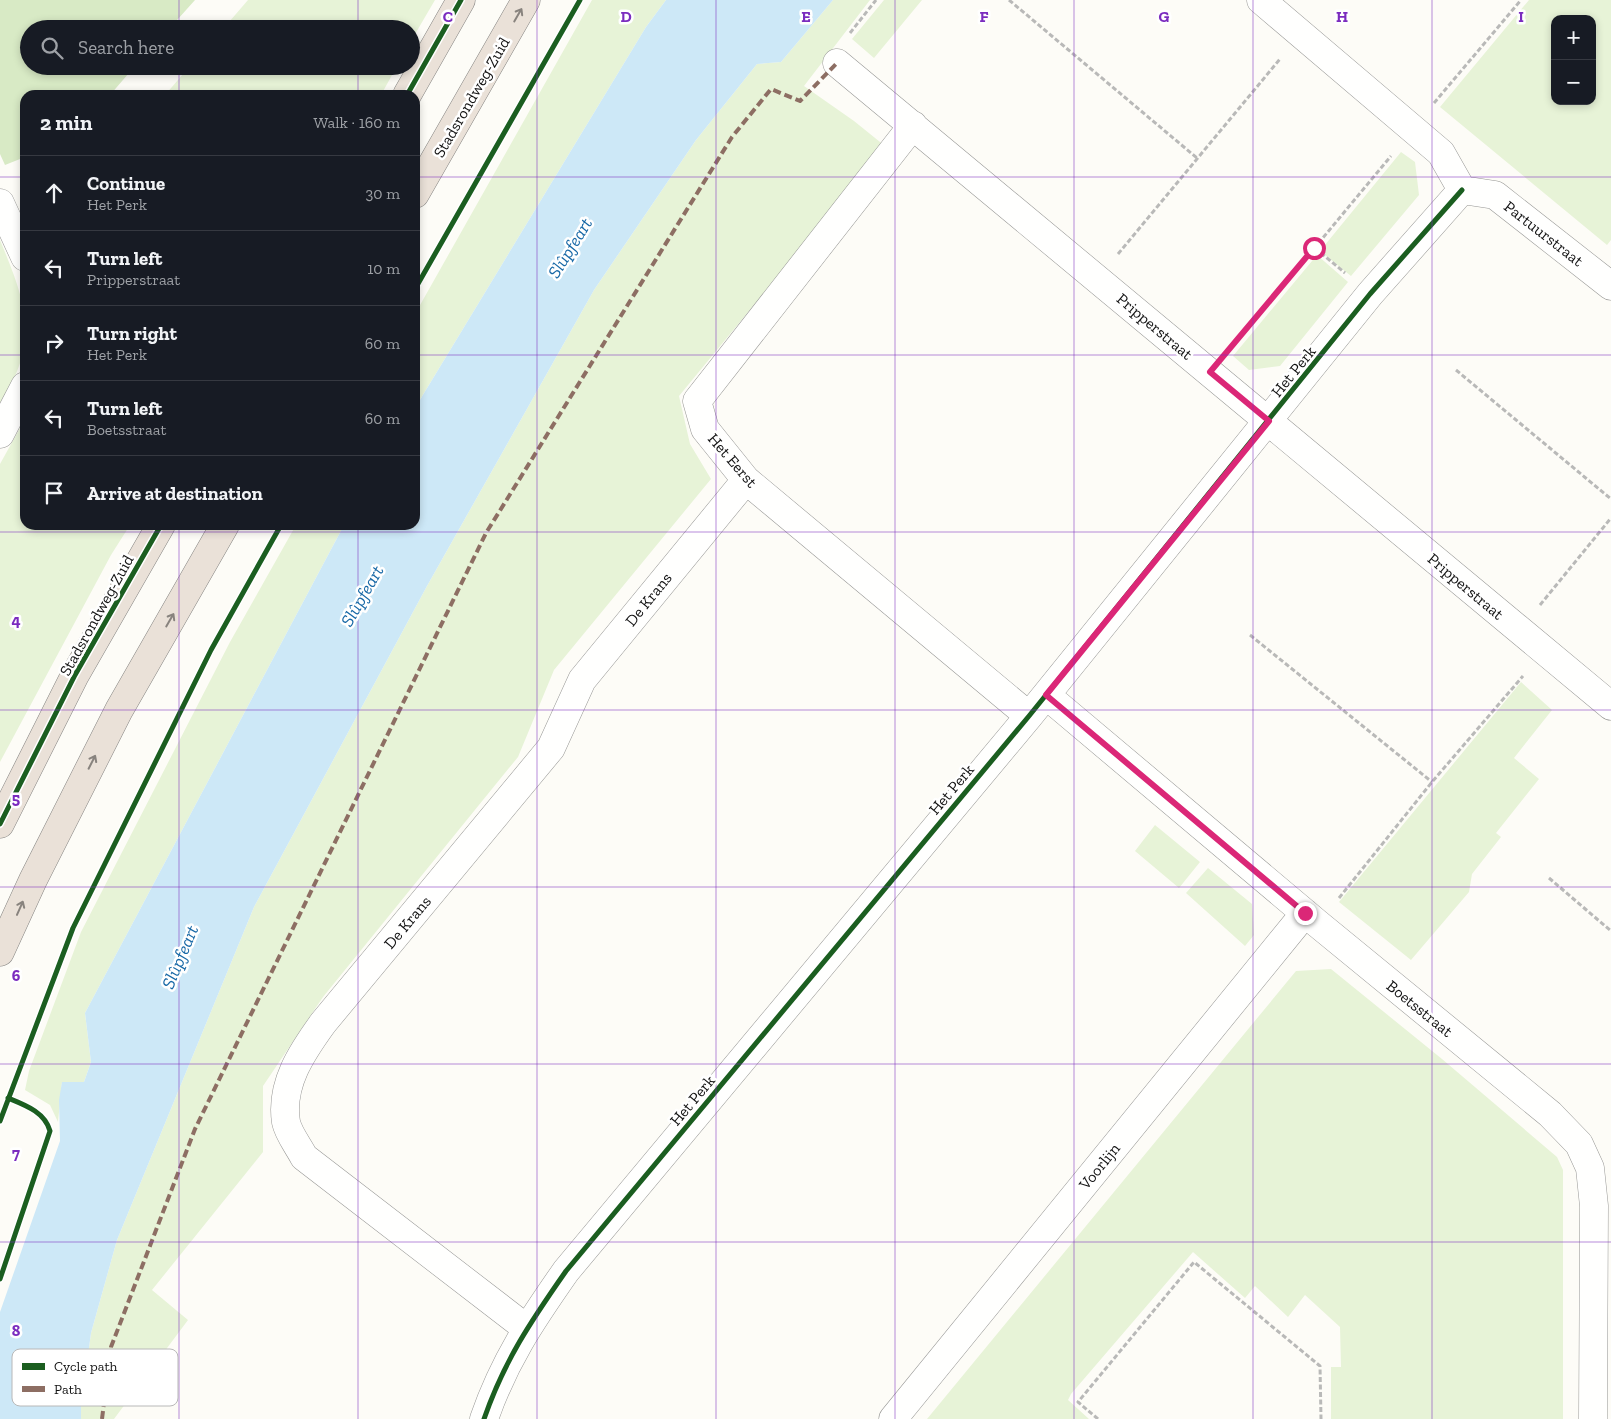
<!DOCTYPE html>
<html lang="en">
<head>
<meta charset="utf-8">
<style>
	:root { --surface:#171b24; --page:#242831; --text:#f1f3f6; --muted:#9ea1a6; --line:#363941 }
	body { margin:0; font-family:"Zilla Slab",serif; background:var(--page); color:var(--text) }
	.controls { position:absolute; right:15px; top:15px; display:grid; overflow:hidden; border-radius:10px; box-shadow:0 2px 8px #0003 }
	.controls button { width:45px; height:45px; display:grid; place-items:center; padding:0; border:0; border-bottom:1px solid var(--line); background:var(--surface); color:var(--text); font:25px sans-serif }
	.stop { position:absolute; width:15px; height:15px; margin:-11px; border:4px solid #db2777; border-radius:50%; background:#fff }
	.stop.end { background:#db2777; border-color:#fff; box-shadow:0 1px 5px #0008 }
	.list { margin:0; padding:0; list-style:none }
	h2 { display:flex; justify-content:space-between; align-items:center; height:65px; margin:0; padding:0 20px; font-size:21px }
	h2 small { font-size:16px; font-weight:400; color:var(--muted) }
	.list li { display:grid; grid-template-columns:32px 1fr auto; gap:15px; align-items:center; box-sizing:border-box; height:75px; padding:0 20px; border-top:1px solid var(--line) }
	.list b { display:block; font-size:19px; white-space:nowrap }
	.list p { margin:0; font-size:16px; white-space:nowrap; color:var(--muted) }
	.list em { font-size:16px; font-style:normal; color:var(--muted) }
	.icon { flex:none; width:28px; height:28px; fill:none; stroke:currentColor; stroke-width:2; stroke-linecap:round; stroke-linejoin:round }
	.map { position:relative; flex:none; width:1611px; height:1419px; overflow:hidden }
	.search { position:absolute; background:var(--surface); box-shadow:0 2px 8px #0003; left:20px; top:20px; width:400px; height:55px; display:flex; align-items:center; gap:12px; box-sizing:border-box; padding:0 18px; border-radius:28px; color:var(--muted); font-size:19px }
	.panel { position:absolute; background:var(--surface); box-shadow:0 2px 8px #0003; left:20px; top:90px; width:400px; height:440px; border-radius:15px }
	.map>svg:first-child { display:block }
	.green { fill:#e7f3d7; fill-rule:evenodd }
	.forest { fill:#d8eac5 }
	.water { fill:#cde8f7 }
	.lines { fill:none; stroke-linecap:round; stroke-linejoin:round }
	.minor-casing { stroke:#979795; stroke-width:29 }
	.highway-casing { stroke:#858482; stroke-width:29 }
	.path { stroke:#b9b9b8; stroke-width:3; stroke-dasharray:5 2.5; stroke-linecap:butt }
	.minor { stroke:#fffffe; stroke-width:28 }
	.highway { stroke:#eae1d8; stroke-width:28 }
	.quiet { stroke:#8d6e63; stroke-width:4; stroke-dasharray:8 4; stroke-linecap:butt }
	.cycleway-casing { stroke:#fff; stroke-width:8 }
	.cycleway { stroke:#1b5e20; stroke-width:5 }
	.oneway { stroke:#88837e }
	.route { stroke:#db2777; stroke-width:6 }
	.grid { fill:none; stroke:#7b2cbf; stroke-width:1; stroke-opacity:0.55 }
	.labels { text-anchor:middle; stroke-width:5; stroke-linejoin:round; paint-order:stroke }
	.street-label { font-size:16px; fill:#111; stroke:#fff }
	.water-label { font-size:18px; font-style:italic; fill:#1768a6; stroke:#fff }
	.key { fill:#fff; stroke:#b8b8b8; stroke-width:1 }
	.key-label { font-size:14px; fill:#111 }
	.grid-label { font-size:16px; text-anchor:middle; font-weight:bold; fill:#7b2cbf; stroke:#fff; stroke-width:5; stroke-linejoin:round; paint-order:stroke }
</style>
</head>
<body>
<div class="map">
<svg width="1611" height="1419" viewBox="0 0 1611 1419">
	<rect width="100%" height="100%" fill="#fdfcf7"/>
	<path class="green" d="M 248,0 L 435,0 L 411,41 L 411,29 L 223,29 Z
		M 592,0 L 666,0 L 646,27 L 415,408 L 415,314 Z
		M 833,0 L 870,0 L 804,86 L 854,121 L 885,146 L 679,396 L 690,444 L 711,479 L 554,670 L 518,757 L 323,997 L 263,1086 L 263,1152 L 152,1290 L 188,1320 L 114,1419 L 81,1419 L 81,1406 L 91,1333 L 117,1240 L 254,907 L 427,586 L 594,290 L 696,140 L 757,64 L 781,62 Z
		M 884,0 L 922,0 L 874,58 L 852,39 Z
		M 1529,0 L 1611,0 L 1611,240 L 1607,245 L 1440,107 ZM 1555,19 L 1592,19 L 1592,101 L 1555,101 Z
		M 190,66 L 397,66 L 381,95 L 165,95 Z
		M 1401,152 L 1415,162 L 1419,195 L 1351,276 L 1320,251 Z
		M 0,240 C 26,303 41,341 0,403 Z
		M 1317,255 L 1348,282 L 1280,366 L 1249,370 L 1233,356 Z
		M 25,419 L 25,525 L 130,525 L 111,555 L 0,762 L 0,464 Z
		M 296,525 L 344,525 L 85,1013 L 91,1062 L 84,1082 L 62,1082 L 58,1122 L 50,1105 L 25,1090 L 29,1071 L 81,932 L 230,642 Z
		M 1521,682 L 1552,710 L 1514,758 L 1539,779 L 1496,833 L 1501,837 L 1472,874 L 1469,892 L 1411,960 L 1339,902 Z
		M 1155,825 L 1200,862 L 1179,888 L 1135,851 Z
		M 1208,868 L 1252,904 L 1254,935 L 1245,946 L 1186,893 Z
		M 1331,969 L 1442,1059 L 1557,1157 L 1563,1170 L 1563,1419 L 1331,1419 L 1331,1367 L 1341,1367 L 1340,1327 L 1305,1295 L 1288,1317 L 1255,1286 L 1245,1298 L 1193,1252 L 1071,1394 L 1068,1400 L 1089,1419 L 927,1419 L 1296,971 Z"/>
	<path class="forest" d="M 0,0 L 195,0 L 169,29 L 29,29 L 29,66 L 135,66 L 110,95 L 25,95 L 25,157 L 5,165 L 0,154 Z"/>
	<path class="water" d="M 666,0 L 833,0 L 781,62 L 757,64 L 696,140 L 594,290 L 427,586 L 254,907 L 117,1240 L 91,1333 L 81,1406 L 81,1419 L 0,1419 L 0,1312 L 60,1141 L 59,1100 L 62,1082 L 84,1082 L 91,1062 L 85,1013 L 344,525 L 415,525 L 415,408 L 646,27 Z"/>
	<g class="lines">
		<g class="minor-casing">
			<path id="minor" d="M 1261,0 L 1441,153 L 1462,190 L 1495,195 L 1611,286
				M 837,63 L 1611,706
				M 913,125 L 697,401 L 705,429 L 746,480 L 1029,716
				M 0,203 L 25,257
				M 0,434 L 25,386
				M 1046,695 L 1318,924 L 1550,1114 L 1579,1144 L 1590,1168 L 1594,1206 L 1593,1419
				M 526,1328 L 304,1157 C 299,1147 288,1133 286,1122 C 280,1084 302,1052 323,1023 L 551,748 L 582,680 L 746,480
				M 484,1419 C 504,1361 531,1321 566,1271 L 1029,716 L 1370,294 L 1462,190
				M 893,1419 L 1305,913"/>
		</g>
		<g class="highway-casing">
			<path id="highway" d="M 407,95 L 461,0
				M 415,194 L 526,0
				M 0,824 L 75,675 L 161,525
				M 0,952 L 33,880 L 119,710 L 225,525"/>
		</g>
		<path class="path" d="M 1009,0 L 1197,158
			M 850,33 L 876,0
			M 1434,103 L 1521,0
			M 1315,248 L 1345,273
			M 1118,254 L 1280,59
			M 1232,347 L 1391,156
			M 1456,370 L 1611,499
			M 1540,605 L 1611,518
			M 1250,635 L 1432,782
			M 1549,878 L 1611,931
			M 1339,898 L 1432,782 L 1523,676
			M 1098,1419 L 1078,1402 L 1194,1262 L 1320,1366 L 1321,1419"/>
		<use href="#minor" class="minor"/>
		<use href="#highway" class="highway"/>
		<path class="quiet" d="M 102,1419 L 111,1347 L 195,1129 L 486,533 L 732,137 L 771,89 L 800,101 L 837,63"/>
		<g class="cycleway-casing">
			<path id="cycleway" d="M 407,95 L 461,0
				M 415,289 L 580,0
				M 0,824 L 75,675 L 161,525
				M 0,1121 L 73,928 L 211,650 L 281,525
				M 0,1279 L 50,1131 C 45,1112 25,1105 8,1098
				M 484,1419 C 504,1361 531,1321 566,1271 L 1029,716 L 1370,294 L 1462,190"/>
		</g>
		<use href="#cycleway" class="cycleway"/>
	</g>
	<defs><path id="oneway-shaft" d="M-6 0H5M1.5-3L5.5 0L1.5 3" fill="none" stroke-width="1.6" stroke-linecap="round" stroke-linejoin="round" transform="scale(1.25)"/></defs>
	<g class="oneway">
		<use href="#oneway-shaft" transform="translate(518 15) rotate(-60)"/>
		<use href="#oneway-shaft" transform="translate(170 620) rotate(-60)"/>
		<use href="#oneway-shaft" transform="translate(92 762) rotate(-63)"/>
		<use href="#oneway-shaft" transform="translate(20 908) rotate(-66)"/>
	</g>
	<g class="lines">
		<path class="route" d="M 1305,913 L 1046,695 L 1269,421 L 1210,372 L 1314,248"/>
	</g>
	<path class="grid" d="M 179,0 L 179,29M 358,0 L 358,29M 537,0 L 537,1419M 716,0 L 716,1419M 895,0 L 895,1419M 1074,0 L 1074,1419M 1253,0 L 1253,1419M 1432,0 L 1432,1419M 179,66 L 179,95M 358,66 L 358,95M 0,177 L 25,177M 415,177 L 1611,177M 0,355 L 25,355M 415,355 L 1611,355M 179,525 L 179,1419M 358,525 L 358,1419M 0,532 L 1611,532M 0,710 L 1611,710M 0,887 L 1611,887M 0,1064 L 1611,1064M 0,1242 L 1611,1242"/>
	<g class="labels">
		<g class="street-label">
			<text transform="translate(471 97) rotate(-60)" y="6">Stadsrondweg-Zuid</text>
			<text transform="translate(1544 233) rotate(38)" y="6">Partuurstraat</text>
			<text transform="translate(1155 326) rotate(40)" y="6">Pripperstraat</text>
			<text transform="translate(1293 371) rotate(-51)" y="6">Het Perk</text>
			<text transform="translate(733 460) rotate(49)" y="6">Het Eerst</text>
			<text transform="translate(1466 586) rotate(40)" y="6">Pripperstraat</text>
			<text transform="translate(648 599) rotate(-51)" y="6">De Krans</text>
			<text transform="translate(96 615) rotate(-61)" y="6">Stadsrondweg-Zuid</text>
			<text transform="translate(951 789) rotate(-50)" y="6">Het Perk</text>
			<text transform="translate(407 922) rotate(-50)" y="6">De Krans</text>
			<text transform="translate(1420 1008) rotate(39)" y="6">Boetsstraat</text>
			<text transform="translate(692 1100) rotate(-50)" y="6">Het Perk</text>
			<text transform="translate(1099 1166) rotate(-51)" y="6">Voorlijn</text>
		</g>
		<g class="water-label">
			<text transform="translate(570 248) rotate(-58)" y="6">Slûpfeart</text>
			<text transform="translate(362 596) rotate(-60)" y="6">Slûpfeart</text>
			<text transform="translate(180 957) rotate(-67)" y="6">Slûpfeart</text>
		</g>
	</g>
	<rect x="12" y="1349" width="166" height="57" rx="8" class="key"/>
	<rect x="22" y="1363" width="23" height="7" fill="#1b5e20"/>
	<rect x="22" y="1386" width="23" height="6" fill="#8d6e63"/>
	<g class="key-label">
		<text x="54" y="1371">Cycle path</text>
		<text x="54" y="1394">Path</text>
	</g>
	<g class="grid-label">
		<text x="448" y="22">C</text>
		<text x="626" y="22">D</text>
		<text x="806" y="22">E</text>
		<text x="984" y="22">F</text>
		<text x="1164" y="22">G</text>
		<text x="1342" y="22">H</text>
		<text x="1521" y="22">I</text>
		<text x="16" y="626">4</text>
		<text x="16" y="804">5</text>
		<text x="16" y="981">6</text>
		<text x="16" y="1159">7</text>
		<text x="16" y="1336">8</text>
	</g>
</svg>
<div class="controls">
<button>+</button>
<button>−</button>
</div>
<div class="stop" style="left:1314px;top:248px"></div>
<div class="stop end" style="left:1305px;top:913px"></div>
<div class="search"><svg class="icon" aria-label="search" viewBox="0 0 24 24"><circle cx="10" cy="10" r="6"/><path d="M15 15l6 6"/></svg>Search here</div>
<section class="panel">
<h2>2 min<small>Walk · 160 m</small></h2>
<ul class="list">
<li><svg class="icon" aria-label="ahead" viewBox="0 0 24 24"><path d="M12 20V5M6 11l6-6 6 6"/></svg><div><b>Continue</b><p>Het Perk</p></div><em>30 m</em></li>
<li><svg class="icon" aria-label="left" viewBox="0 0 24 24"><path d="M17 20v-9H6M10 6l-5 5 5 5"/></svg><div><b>Turn left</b><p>Pripperstraat</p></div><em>10 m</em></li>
<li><svg class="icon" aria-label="right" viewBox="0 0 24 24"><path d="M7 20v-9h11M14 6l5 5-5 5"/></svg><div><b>Turn right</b><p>Het Perk</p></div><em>60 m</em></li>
<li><svg class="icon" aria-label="left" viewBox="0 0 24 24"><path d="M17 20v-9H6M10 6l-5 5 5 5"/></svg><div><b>Turn left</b><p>Boetsstraat</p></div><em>60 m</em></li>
<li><svg class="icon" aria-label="arrive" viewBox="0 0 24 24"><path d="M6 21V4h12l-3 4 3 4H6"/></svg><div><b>Arrive at destination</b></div></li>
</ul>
</section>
</div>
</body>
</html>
